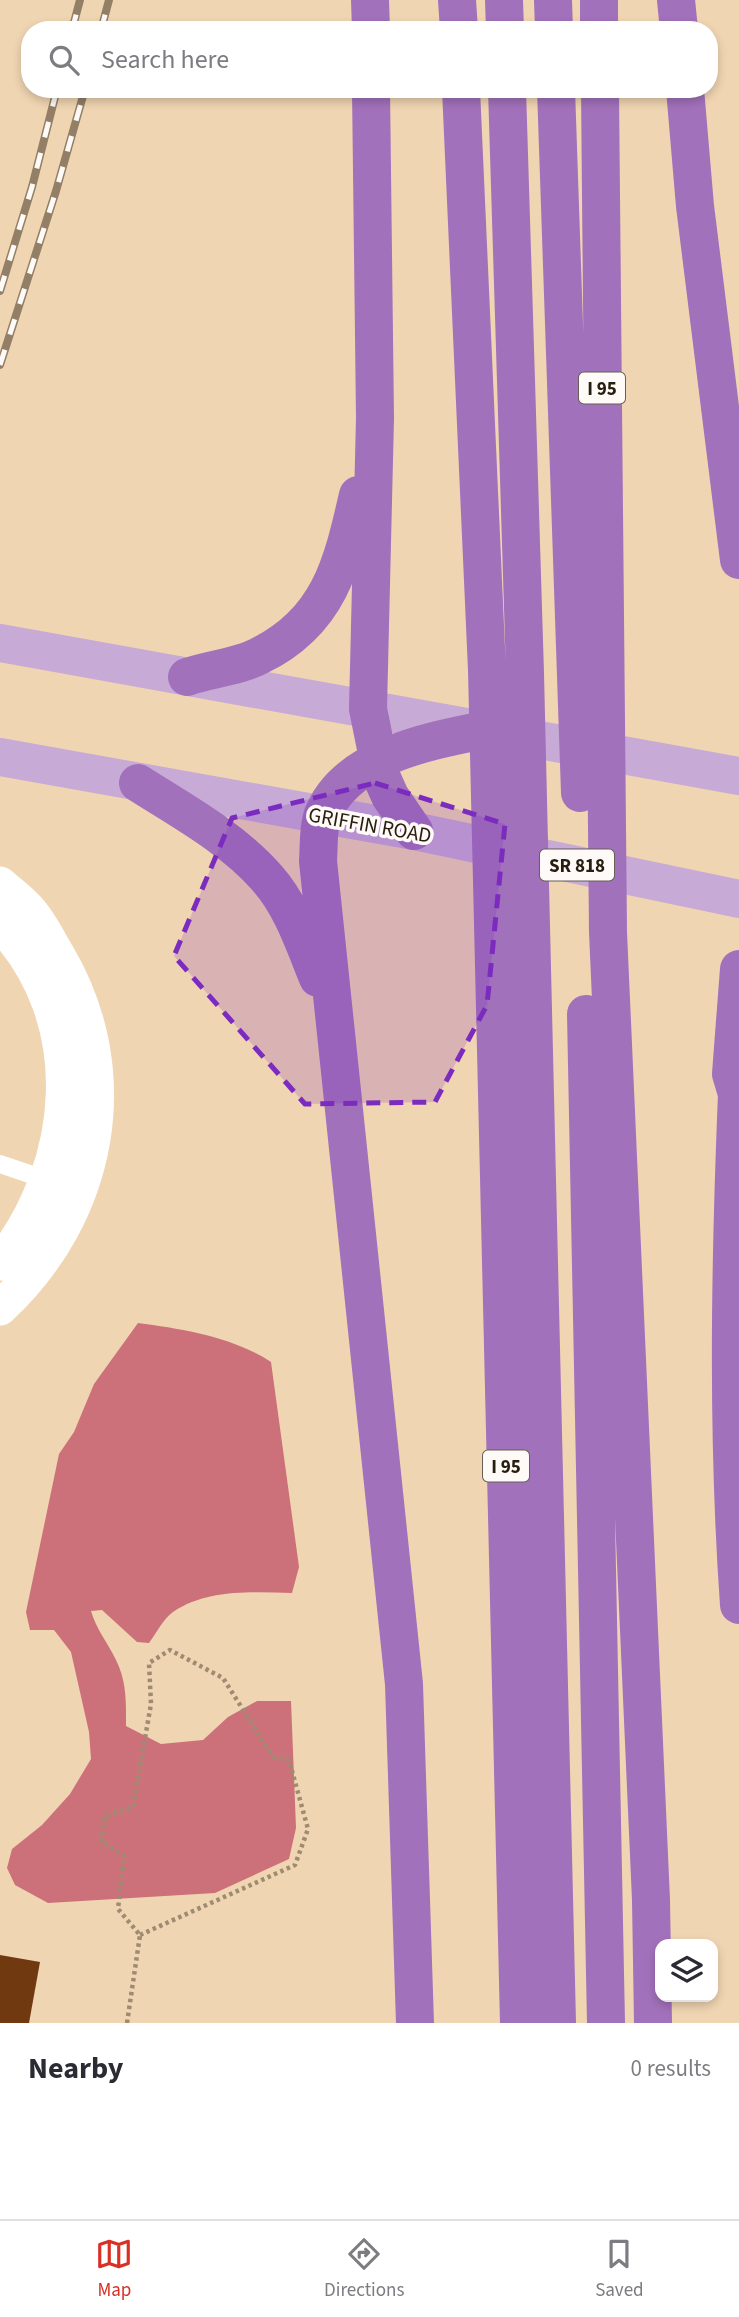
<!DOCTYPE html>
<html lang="en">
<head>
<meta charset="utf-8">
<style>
	:root { --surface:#fff; --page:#f7f7f7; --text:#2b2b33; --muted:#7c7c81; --line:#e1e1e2; --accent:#d93025 }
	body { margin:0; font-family:"Source Sans 3",sans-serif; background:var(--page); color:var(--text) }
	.controls { position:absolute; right:21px; bottom:21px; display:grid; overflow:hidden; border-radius:14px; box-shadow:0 4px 10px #0003 }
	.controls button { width:63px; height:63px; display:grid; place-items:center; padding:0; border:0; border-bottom:2px solid var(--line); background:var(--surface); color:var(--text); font:35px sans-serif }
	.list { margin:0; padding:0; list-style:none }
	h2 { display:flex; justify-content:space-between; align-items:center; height:91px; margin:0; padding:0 28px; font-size:30px }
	h2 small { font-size:23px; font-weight:400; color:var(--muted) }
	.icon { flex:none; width:38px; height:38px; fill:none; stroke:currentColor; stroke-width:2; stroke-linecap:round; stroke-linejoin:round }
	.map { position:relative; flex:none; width:739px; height:2023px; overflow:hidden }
	.search { position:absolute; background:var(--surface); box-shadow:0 4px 10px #0003; left:21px; right:21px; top:21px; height:77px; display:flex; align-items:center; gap:18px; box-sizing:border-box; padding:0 24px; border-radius:28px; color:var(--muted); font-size:26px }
	.sheet { height:196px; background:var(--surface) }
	nav { display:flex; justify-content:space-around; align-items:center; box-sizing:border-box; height:98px; border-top:2px solid var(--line); background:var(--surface); font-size:19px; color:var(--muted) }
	nav a { display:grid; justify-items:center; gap:4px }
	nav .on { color:var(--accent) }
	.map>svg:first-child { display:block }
	.water { fill:#cc707a }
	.building { fill:#70390f }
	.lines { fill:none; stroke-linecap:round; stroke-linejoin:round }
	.path { stroke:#9f8b71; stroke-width:4.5; stroke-dasharray:3.5 3.5; stroke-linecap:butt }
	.lane { stroke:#fff; stroke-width:18 }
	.street { stroke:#fff; stroke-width:35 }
	.primary { stroke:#c7aad6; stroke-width:38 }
	.highway { stroke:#a271bb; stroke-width:38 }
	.rail-casing { stroke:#927f66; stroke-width:8 }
	.rail { stroke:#fdfaf7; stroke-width:5; stroke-dasharray:16; stroke-linecap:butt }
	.marked { fill:#7b2cbf; fill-opacity:0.2; stroke:#7b2cbf; stroke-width:5; stroke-dasharray:14 9; stroke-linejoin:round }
	.labels { text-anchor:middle; stroke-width:7; stroke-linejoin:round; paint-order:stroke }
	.shield { fill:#fdfaf7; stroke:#675f55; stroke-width:2 }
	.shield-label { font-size:19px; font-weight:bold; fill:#271d10 }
	.street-label { font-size:21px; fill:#271d10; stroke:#fdfaf7 }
</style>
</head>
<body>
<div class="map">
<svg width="739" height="2023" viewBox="0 0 739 2023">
	<rect width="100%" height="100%" fill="#f0d5b2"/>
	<path class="water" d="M 138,1323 C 183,1329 233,1337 271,1362 L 299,1567 L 292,1593 C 252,1592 207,1589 173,1612 C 163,1619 156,1634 149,1643 L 137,1642 L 102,1610 L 91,1611 C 96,1629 108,1643 116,1660 C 127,1682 126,1703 126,1726 L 161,1744 L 203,1740 L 228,1717 L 257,1701 L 291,1701 L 296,1828 L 289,1859 L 215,1893 L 48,1903 L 15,1885 L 7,1868 L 12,1849 L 42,1825 L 70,1794 L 91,1759 L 89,1732 L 71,1652 L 54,1630 L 30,1630 L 26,1612 L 59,1454 L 74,1432 L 94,1384 Z"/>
	<path class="building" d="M 0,1955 L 40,1962 L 29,2023 L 0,2023 Z"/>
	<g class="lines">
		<path class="path" d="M 127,2023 L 140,1935 L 118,1909 L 124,1856 L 101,1841 L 105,1816 L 133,1807 L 151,1704 L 149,1663 L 170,1650 L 223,1678 L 273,1757 L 289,1760 L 308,1829 L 295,1865 L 140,1935"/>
		<path class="lane" d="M 0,1164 L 50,1181"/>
		<path class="street" d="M 0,884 C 9,892 20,900 28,909 C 40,922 48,939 57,954 C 128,1073 100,1215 0,1308
			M 0,924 C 91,1019 78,1165 0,1263"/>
		<path class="primary" d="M 0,643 L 739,776
			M 0,757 L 414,831 L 739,899"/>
		<path class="highway" d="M 370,0 L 371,30
			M 457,0 L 459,30
			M 504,0 L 505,30
			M 553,0 L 554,30
			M 599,0 L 599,30
			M 676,0 L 679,30
			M 371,89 L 375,418 L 368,709 L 382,778 L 390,796 L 414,831
			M 461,89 L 487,670 L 519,2023
			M 507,89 L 525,673 L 557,2023
			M 556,89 L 580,793
			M 600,89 L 608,932 L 651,1900 L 653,2023
			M 685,89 L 695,206 L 739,560
			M 187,677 C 210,669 238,667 259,656 C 329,622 342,565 358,495
			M 138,783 C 182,811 232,838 267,878 C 292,906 304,944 318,978
			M 739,969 L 731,1074 L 737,1094 C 730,1265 727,1435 739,1605
			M 586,1014 L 606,2023
			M 415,2023 L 404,1684 L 318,861 C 319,847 318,829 322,817 C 344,756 430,741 484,730"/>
		<g class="rail-casing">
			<path id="rail" d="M 72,30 L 80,0
				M 101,30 L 109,0
				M 0,291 L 32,187 L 57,89
				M 0,365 L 56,191 L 85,89"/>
		</g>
		<use href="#rail" class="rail"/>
	</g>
	<path class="marked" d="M 375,783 L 505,824 L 487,1005 L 435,1102 L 305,1104 L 174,956 L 232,818 Z"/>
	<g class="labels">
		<g class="shield">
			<rect x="579" y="372.5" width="46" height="31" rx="5"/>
			<rect x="540" y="849.5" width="74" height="31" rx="5"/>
			<rect x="483" y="1450.5" width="46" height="31" rx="5"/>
		</g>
		<g class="shield-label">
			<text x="602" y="395">I 95</text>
			<text x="577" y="872">SR 818</text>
			<text x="506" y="1473">I 95</text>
		</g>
		<g class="street-label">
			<text transform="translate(370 825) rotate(10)" y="7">GRIFFIN ROAD</text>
		</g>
	</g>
</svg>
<div class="controls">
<button><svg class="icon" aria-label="layers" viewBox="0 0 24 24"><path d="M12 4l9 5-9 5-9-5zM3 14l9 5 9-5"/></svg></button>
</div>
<div class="search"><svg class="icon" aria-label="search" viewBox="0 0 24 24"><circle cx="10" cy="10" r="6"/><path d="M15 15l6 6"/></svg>Search here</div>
</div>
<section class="sheet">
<h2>Nearby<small>0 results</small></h2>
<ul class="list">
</ul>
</section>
<nav>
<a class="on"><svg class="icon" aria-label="map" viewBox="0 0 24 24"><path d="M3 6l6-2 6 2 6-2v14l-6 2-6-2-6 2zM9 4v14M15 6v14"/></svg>Map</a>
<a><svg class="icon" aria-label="directions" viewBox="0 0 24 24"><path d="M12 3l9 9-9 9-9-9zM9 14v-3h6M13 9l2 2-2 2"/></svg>Directions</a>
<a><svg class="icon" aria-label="saved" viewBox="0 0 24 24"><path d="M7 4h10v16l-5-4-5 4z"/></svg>Saved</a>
</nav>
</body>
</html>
